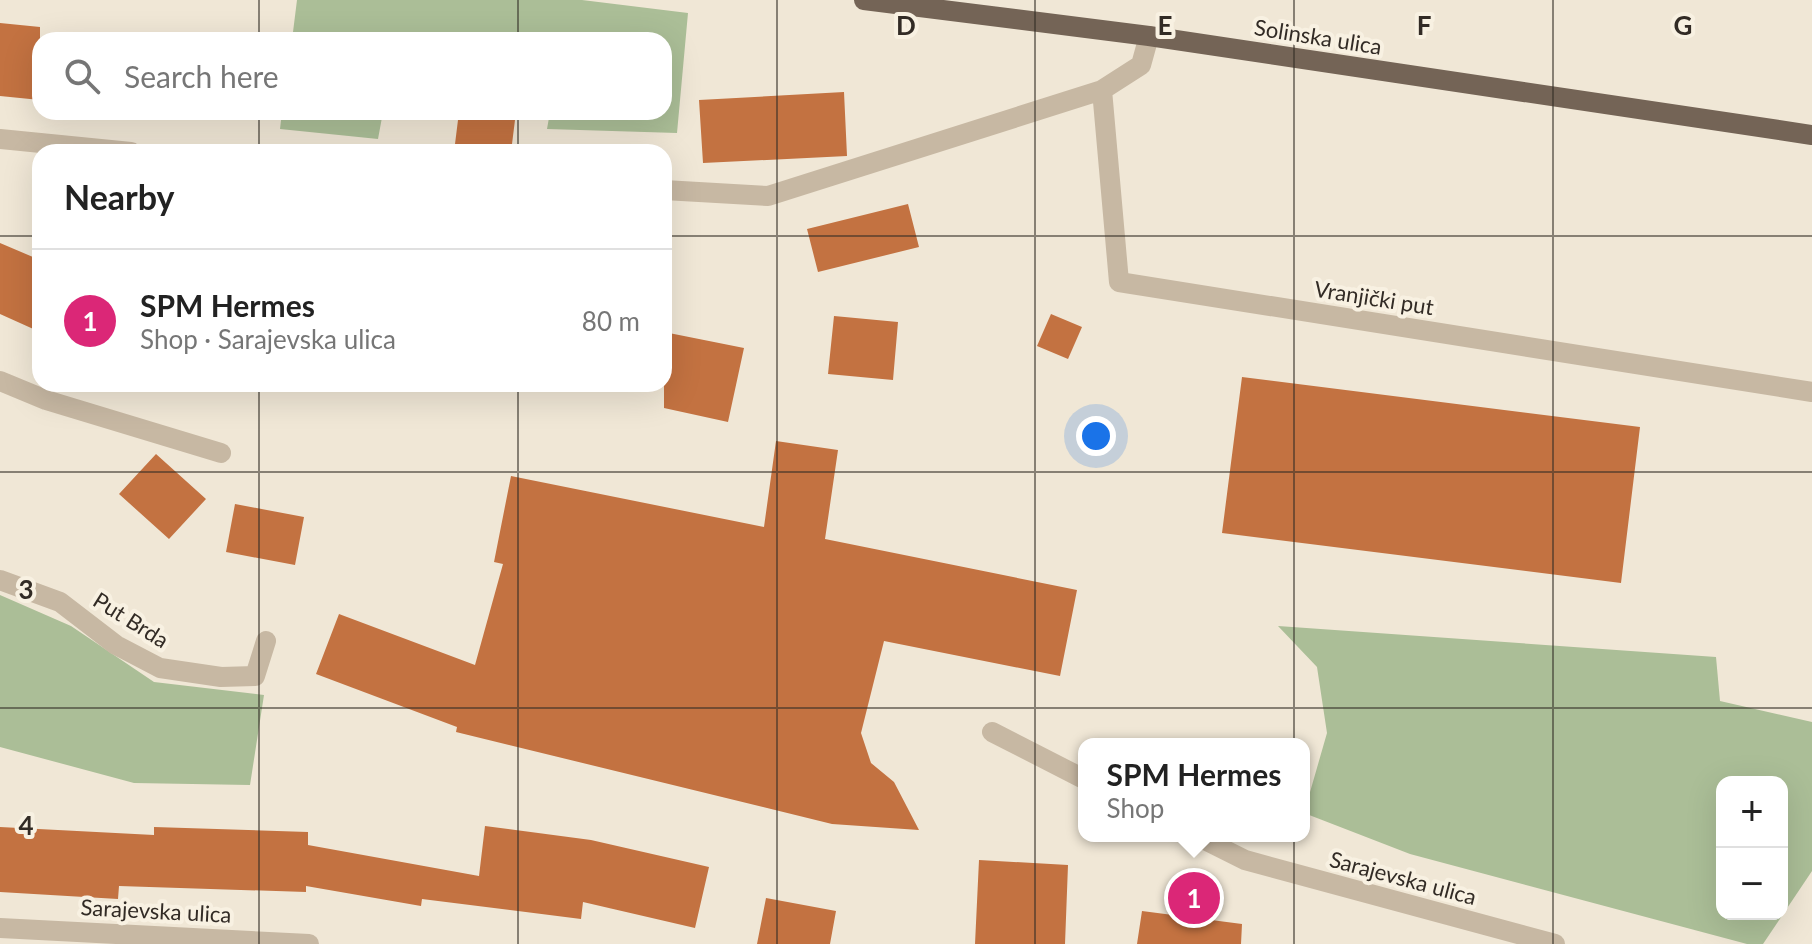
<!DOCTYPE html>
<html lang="en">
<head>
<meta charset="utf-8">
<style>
	:root { --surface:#fff; --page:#f6f6f6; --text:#222; --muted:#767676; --line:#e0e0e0; --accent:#db2777 }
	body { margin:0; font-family:Lato,sans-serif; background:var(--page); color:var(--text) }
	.controls { position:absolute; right:24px; bottom:24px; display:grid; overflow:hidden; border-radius:16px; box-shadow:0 8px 32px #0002 }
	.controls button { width:72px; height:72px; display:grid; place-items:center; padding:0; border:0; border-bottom:2px solid var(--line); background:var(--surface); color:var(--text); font:40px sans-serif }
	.you { position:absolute; left:1096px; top:436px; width:28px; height:28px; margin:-20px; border:6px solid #fff; border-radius:50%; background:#1a73e8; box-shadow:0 0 0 12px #1a73e833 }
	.badge { display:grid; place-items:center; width:52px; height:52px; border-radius:50%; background:var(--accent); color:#fff; font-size:26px; font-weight:700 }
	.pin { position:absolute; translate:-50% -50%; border:4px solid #fff; box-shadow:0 2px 8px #0006 }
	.popup { position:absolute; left:1078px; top:738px; width:232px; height:104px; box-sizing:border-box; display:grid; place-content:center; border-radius:16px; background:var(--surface); filter:drop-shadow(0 2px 6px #0005); font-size:26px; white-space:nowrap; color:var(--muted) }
	.popup b { font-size:30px; color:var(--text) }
	.popup::after { content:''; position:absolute; left:50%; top:100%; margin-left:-16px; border:16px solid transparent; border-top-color:var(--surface) }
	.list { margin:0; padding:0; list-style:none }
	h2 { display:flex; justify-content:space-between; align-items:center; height:104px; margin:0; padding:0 32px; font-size:34px }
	h2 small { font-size:26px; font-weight:400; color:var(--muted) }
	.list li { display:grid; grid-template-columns:52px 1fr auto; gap:24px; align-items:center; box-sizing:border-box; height:144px; padding:0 32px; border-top:2px solid var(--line) }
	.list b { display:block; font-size:30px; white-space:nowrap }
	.list p { margin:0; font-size:26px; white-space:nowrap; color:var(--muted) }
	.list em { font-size:26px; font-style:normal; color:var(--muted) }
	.icon { flex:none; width:44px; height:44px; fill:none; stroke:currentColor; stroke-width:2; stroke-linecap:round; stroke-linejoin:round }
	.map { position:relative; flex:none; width:1812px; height:944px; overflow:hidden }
	.search { position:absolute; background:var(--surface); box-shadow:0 8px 32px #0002; left:32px; top:32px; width:640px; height:88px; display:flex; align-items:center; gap:20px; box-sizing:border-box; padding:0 28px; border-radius:24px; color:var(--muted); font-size:30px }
	.panel { position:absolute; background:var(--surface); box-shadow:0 8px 32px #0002; left:32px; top:144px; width:640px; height:248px; border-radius:24px }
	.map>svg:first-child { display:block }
	.green { fill:#abbe97; fill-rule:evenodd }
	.building { fill:#c37241 }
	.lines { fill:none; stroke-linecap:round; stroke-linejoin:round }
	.minor { stroke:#c7b8a3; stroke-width:20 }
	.major { stroke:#746456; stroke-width:20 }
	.grid { fill:none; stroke:#322b25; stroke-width:2; stroke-opacity:0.55 }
	.labels { text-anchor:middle; stroke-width:8; stroke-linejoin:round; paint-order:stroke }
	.street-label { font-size:22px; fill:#322b25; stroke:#f8f1e2 }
	.grid-label { font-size:26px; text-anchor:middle; font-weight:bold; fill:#322b25; stroke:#f8f1e2; stroke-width:8; stroke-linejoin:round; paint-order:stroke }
</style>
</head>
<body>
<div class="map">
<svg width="1812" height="944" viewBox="0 0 1812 944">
	<rect width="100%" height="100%" fill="#f0e7d6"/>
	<path class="green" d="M 297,0 L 582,0 L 688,13 L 677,133 L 547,129 L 550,112 L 664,112 L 664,40 L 292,40 Z
		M 282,112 L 383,112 L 378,139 L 280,129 Z
		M 0,595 L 71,626 L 154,682 L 264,695 L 250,785 L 134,783 L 0,747 Z
		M 1278,626 L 1716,657 L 1720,701 L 1812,722 L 1812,871 L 1763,944 L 1747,944 L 1410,854 L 1304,813 L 1327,733 L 1317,667 ZM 1722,782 L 1782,782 L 1782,914 L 1722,914 Z"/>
	<path class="building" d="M 0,23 L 40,27 L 40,100 L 0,96 Z
		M 844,92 L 847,156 L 703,163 L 699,100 Z
		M 459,112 L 516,112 L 511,152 L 454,152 Z
		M 908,204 L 919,247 L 818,272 L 807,229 Z
		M 0,243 L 40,260 L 40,332 L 0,314 Z
		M 1051,314 L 1082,327 L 1068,359 L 1037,346 Z
		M 834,316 L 898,322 L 893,380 L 828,374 Z
		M 664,332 L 744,348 L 728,422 L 664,408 Z
		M 1242,377 L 1640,427 L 1621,583 L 1222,533 Z
		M 776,441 L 838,450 L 825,539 L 1077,590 L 1060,676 L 884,641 L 861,733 L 871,763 L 894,782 L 919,830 L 832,824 L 456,732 L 457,727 L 316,674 L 339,614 L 475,665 L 503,564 L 494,562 L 511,476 L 764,527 Z
		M 156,454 L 206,499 L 169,539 L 119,494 Z
		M 235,504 L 304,517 L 295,565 L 226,552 Z
		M 485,826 L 591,840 L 709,867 L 695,928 L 583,902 L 581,919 L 422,899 L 421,906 L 306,886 L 306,892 L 119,886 L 118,899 L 0,892 L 0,827 L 154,835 L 154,827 L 308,832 L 308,845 L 479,876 Z
		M 979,860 L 1068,865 L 1065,944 L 975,944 Z
		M 766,898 L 836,911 L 830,944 L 757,944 Z
		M 1142,911 L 1242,924 L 1241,944 L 1137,944 Z"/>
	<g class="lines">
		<path class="minor" d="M 1102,90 L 1119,282 L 1812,392
			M 0,139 L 131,152
			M 664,190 L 768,196 L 1102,90 L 1141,65 L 1149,36
			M 0,381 L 46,400 L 221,453
			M 0,580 L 60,602 L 116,645 L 160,668 L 221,677 L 255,676 L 266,641
			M 992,732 L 1084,779
			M 1197,836 L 1245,860 L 1555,944
			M 0,928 L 309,944"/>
		<path class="major" d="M 864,0 L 1149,36 L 1812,135"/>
	</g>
	<path class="grid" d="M 259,0 L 259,40M 518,0 L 518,40M 777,0 L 777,944M 1035,0 L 1035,944M 1294,0 L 1294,944M 1553,0 L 1553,944M 259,112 L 259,152M 518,112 L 518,152M 0,236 L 40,236M 664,236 L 1812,236M 259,384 L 259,944M 518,384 L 518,944M 0,472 L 1812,472M 0,708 L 1812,708"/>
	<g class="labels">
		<g class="street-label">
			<text transform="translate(1318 37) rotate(9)" y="8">Solinska ulica</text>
			<text transform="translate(1374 298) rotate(9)" y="8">Vranjički put</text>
			<text transform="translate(131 620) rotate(32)" y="8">Put Brda</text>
			<text transform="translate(1403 878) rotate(15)" y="8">Sarajevska ulica</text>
			<text transform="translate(156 911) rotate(3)" y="8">Sarajevska ulica</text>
		</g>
	</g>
	<g class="grid-label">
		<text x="906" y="35">D</text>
		<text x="1165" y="35">E</text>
		<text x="1424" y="35">F</text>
		<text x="1683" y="35">G</text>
		<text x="26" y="599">3</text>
		<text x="26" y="835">4</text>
	</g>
</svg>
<div class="controls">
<button>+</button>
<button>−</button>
</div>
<div class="you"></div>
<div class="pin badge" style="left:1194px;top:898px">1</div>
<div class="popup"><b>SPM Hermes</b>Shop</div>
<div class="search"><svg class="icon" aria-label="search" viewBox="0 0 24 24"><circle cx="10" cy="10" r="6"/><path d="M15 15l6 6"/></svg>Search here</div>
<section class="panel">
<h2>Nearby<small></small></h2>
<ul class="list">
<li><span class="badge">1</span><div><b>SPM Hermes</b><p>Shop · Sarajevska ulica</p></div><em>80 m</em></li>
</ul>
</section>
</div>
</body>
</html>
